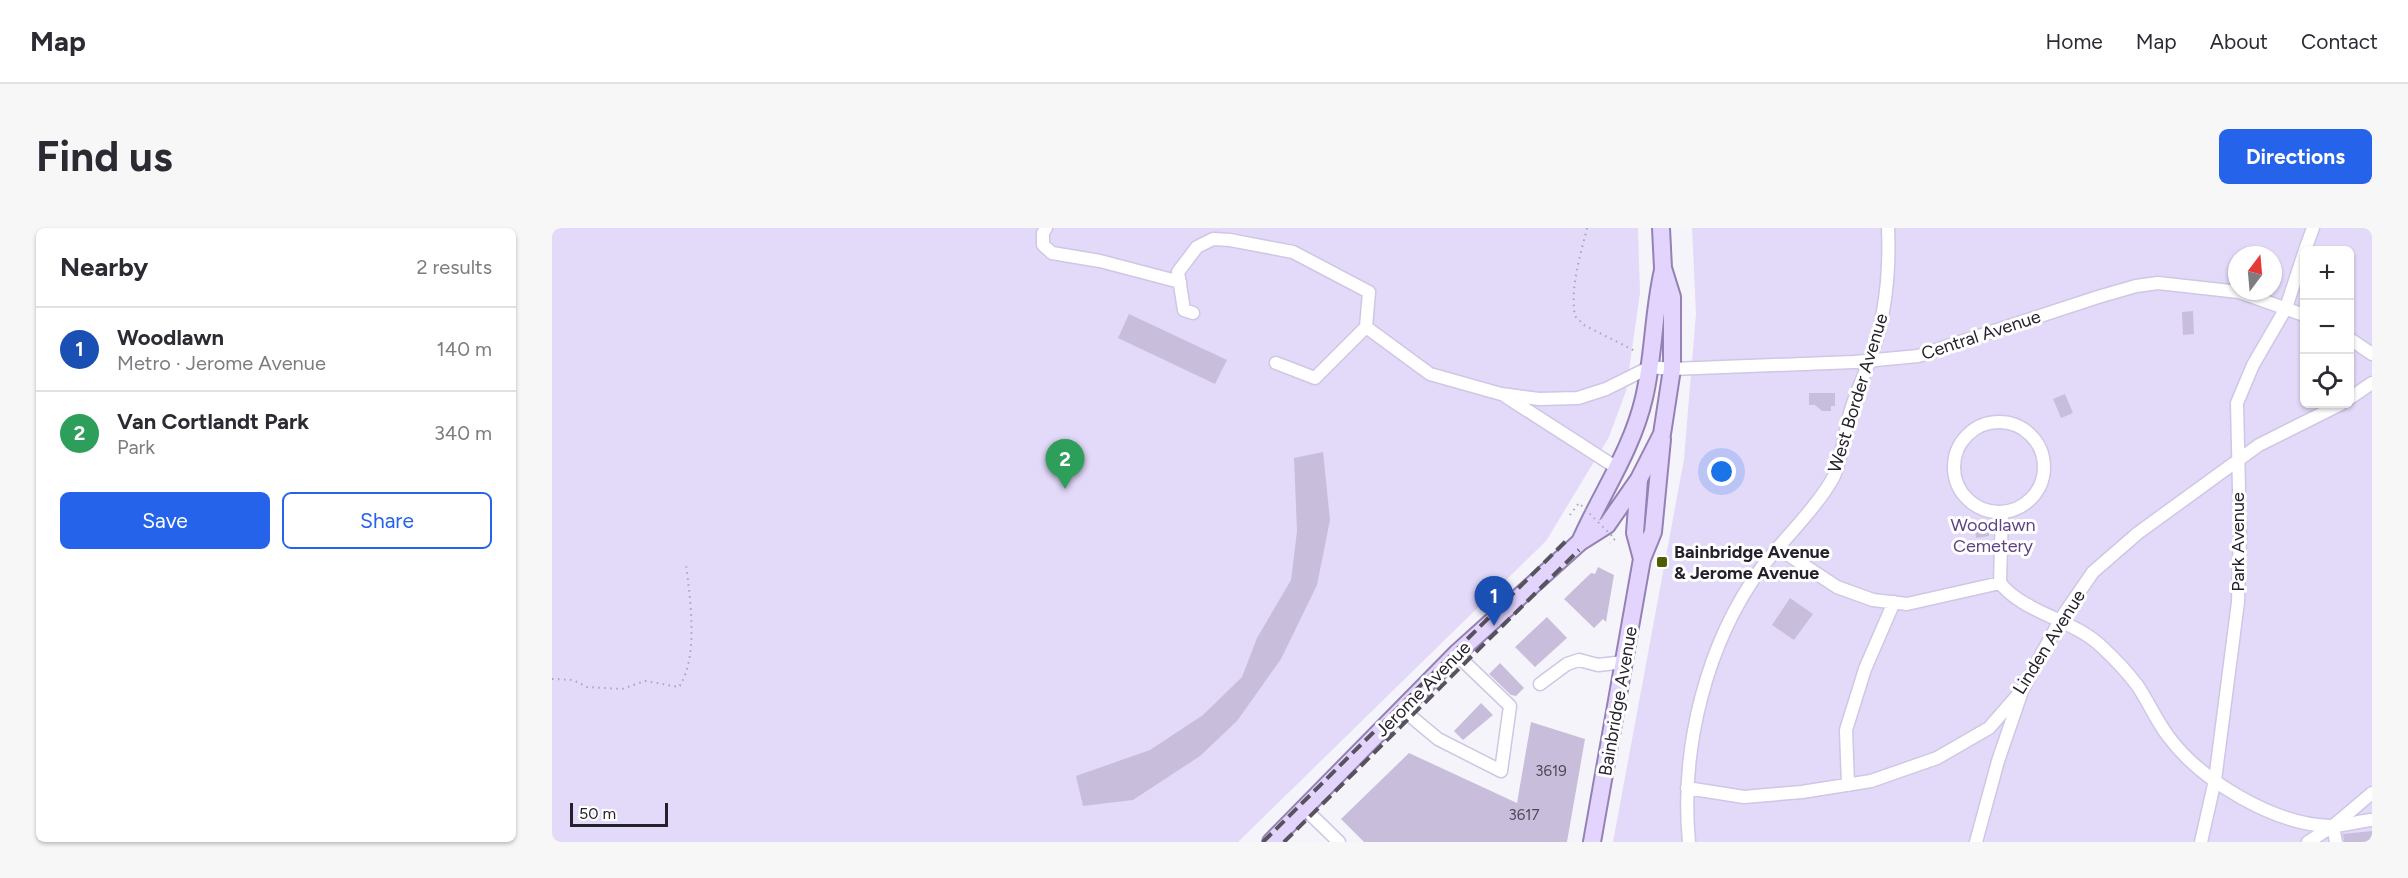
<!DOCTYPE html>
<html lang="en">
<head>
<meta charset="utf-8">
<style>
	:root { --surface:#fff; --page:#f7f7f7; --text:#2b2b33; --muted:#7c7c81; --line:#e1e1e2; --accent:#2563eb }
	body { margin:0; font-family:Figtree,sans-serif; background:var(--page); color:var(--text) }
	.controls { position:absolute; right:18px; top:18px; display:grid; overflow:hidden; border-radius:9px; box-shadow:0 2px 4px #0004 }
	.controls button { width:54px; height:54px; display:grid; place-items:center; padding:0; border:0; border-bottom:2px solid var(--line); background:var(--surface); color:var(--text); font:30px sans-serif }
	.compass { position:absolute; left:1676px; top:18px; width:54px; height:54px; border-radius:50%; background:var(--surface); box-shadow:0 2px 4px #0004; rotate:16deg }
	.scale { position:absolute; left:18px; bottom:15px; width:98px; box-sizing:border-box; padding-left:6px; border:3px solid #25212c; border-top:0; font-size:16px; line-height:21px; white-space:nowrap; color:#25212c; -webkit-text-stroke:4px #fff; paint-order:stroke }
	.you { position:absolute; left:1170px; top:244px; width:21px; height:21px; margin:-15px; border:4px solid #fff; border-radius:50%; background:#1a73e8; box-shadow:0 0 0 9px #1a73e833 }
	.badge { display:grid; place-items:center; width:39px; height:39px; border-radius:50%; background:var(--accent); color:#fff; font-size:20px; font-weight:700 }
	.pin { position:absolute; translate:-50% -50px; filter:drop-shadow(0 2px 3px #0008) }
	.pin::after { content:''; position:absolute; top:32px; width:21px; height:18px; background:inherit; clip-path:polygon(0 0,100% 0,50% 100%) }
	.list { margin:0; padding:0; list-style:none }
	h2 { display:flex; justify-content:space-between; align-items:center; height:78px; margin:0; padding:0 24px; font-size:26px }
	h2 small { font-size:20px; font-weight:400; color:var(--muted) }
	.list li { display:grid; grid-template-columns:39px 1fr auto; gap:18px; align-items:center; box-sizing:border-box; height:84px; padding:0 24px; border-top:2px solid var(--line) }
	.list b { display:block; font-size:22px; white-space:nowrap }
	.list p { margin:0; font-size:20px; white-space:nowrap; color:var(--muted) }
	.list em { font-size:20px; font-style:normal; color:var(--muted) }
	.actions { display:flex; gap:12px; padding:18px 24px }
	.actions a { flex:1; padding:14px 0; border:2px solid var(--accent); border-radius:9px; text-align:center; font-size:21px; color:var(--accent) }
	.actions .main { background:var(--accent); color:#fff }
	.icon { flex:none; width:33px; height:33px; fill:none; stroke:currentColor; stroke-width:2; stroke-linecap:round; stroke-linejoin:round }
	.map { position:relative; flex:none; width:1820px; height:614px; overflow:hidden; border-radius:9px }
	header { display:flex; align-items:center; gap:36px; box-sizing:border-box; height:84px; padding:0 30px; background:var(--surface); border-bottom:2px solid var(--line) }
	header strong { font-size:28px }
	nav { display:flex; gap:33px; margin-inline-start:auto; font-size:21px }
	.intro { display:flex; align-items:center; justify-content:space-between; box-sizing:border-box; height:144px; padding:0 36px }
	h1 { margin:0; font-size:42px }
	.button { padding:15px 27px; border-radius:9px; background:var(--accent); color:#fff; font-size:21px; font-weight:700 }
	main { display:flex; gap:36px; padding:0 36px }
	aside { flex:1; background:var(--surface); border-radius:9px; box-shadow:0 2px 4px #0004 }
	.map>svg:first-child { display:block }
	.green { fill:#e3d9f9; fill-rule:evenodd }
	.building { fill:#c8bedc }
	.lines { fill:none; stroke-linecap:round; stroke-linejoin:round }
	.minor-casing { stroke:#d0c6e5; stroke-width:15 }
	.major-casing { stroke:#9482b4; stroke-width:20 }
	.path { stroke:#a9a7af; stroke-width:2; stroke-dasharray:1.5 4.5; stroke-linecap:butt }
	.minor { stroke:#fff; stroke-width:12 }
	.major { stroke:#e3d4fe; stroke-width:16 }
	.rail { stroke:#57535d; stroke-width:4; stroke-dasharray:12 6; stroke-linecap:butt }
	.path-bridge { stroke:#a9a7af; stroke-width:2; stroke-dasharray:1.5 4.5; stroke-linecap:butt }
	.poi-dot { fill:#4e5e00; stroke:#fff; stroke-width:2 }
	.labels { text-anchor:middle; stroke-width:6; stroke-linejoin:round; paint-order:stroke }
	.number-label { font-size:15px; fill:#4e4858 }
	.street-label { font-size:18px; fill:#25212c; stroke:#fff }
	.park-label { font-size:18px; fill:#5e4387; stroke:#fff }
	.poi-label { font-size:18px; font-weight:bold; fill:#25212c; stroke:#fff; text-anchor:start }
</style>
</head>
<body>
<header>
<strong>Map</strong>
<nav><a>Home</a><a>Map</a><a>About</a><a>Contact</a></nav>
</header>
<div class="intro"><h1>Find us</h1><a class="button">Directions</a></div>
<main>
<aside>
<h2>Nearby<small>2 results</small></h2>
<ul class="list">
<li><span class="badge" style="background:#1a4fb4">1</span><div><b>Woodlawn</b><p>Metro · Jerome Avenue</p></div><em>140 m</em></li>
<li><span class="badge" style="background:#2e9e5b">2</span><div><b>Van Cortlandt Park</b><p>Park</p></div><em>340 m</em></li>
</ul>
<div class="actions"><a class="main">Save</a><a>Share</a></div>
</aside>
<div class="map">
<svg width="1820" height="614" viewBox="0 0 1820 614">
	<rect width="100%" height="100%" fill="#f6f4fb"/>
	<path class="green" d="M 0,0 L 1086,0 L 1088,65 L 1074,163 L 1057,209 L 994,313 L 686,614 L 0,614 Z
		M 1140,0 L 1820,0 L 1820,614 L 1061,614 L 1132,231 L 1144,86 ZM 1752,22 L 1798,22 L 1798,176 L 1752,176 ZM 1685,27 L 1721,27 L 1721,63 L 1685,63 Z"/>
	<path class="building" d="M 1641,83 L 1642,106 L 1631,107 L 1630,84 Z
		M 577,86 L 675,132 L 663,156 L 566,110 Z
		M 1257,165 L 1283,165 L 1283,178 L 1279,178 L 1279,183 L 1270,183 L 1263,177 L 1257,177 Z
		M 1513,166 L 1521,185 L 1509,190 L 1501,171 Z
		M 771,224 L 778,292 L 765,357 L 729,431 L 685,493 L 648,528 L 581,572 L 531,578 L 524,548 L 598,522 L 651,487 L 690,449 L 705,410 L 739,352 L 745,303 L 742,230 Z
		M 1436,293 L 1437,308 L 1424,310 L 1422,295 Z
		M 1046,339 L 1062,347 L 1054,394 L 1051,391 L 1042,400 L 1012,371 L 1039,345 L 1043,346 Z
		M 1238,370 L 1261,386 L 1242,412 L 1220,397 Z
		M 995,389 L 1015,410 L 983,439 L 963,419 Z
		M 948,435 L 972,460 L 964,468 L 959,467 L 937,446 Z
		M 929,475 L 941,487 L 911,512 L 902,503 Z
		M 979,494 L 1033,511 L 1015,614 L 812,614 L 789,591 L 857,525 L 965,575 Z
		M 1820,603 L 1820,614 L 1792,614 L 1791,606 Z"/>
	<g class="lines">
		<g class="minor-casing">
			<path id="minor" d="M 494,0 L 491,5 L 491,17 L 500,25 L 548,33 L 628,54
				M 1753,22 L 1761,0
				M 641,85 L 632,82 L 626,44 L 645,19 L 661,11 L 678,12 L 741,24 L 817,64 L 814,99 L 878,146 L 949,166 L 987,171 L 1026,170 L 1054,161 L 1098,139 L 1120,141 L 1302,134 L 1366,128 L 1546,69 L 1584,58 L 1606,55 L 1687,64 L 1752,87
				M 1798,111 L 1820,126
				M 724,135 L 763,150 L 814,99
				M 953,168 L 1065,240
				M 1798,170 L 1820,155
				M1402 239a45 45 0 1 1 90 0a45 45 0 1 1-90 0Z
				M 1450,284 L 1448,355 C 1473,386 1522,391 1551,420 C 1563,431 1575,444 1585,457 C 1596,473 1604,492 1616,508 C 1649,553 1723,597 1779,598 C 1792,598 1807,593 1820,592
				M 1226,320 L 1285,359 L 1321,372 L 1355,376 L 1448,355
				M 988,456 L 1015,436 L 1027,432 L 1046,437 L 1072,434
				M 850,481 L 886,511 L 949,543 L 958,478 L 904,426
				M 1296,557 L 1294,502 L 1313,441 L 1342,374
				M 1135,560 L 1192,569 L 1250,564 L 1319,553 L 1385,530 L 1437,500 L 1471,461 L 1508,392 L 1541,344 L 1586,305 L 1707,217 L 1789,176
				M 753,581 L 787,614
				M 1781,598 L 1784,614
				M 1137,614 C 1128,521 1154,415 1210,339 C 1231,312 1265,279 1281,250 C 1289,234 1293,203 1298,185 C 1303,167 1311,151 1317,134 C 1334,90 1338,46 1336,0
				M 1424,614 L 1446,533 L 1469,466
				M 1649,614 L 1663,552 L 1686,374 L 1688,305 L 1685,175 L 1701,137 L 1734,80 L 1752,25
				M 1756,614 L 1781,598 L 1820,565"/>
		</g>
		<g class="major-casing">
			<path id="major" d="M 1087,252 L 1083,305 L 1090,331
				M 1028,314 C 1049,266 1080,222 1092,170 C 1102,128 1101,85 1111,42
				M 719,614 L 904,426 L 1028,314 L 1055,297 L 1087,251 L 1110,206 L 1120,141 L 1120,69 L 1111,40 L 1109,0
				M 1040,614 L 1090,331 L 1101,304 L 1110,211"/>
		</g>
		<path class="path" d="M 1035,0 C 1028,29 1018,59 1023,88 L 1032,97 L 1083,123
			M 0,451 L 21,452 L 35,459 L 70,461 L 93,453 L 127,459 C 147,429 138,370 134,336"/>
		<use href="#minor" class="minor"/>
		<use href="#major" class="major"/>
		<path class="rail" d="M 711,614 L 1015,312
			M 732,614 L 1027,322"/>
		<path class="path-bridge" d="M 1018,287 L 1027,275 L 1063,311 L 1058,315"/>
	</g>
	<rect class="poi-dot" x="1104" y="328" width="12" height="12" rx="3"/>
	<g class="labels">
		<g class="number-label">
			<text x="999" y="548">3619</text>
			<text x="972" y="592">3617</text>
		</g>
		<g class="street-label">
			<text transform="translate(1429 107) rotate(-18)" y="6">Central Avenue</text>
			<text transform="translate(1306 165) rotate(-73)" y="6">West Border Avenue</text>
			<text transform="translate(1686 314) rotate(-90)" y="6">Park Avenue</text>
			<text transform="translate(1497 414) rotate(-58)" y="6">Linden Avenue</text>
			<text transform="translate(871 461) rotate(-45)" y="6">Jerome Avenue</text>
			<text transform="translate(1066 473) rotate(-80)" y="6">Bainbridge Avenue</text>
		</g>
		<g class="park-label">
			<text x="1441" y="303">Woodlawn<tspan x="1441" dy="21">Cemetery</tspan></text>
		</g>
		<g class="poi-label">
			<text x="1122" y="330">Bainbridge Avenue<tspan x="1122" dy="21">&amp; Jerome Avenue</tspan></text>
		</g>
	</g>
</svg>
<div class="controls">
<button>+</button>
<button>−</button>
<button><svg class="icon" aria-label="locate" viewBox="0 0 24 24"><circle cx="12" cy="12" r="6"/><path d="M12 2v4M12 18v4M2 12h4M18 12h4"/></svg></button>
</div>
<svg class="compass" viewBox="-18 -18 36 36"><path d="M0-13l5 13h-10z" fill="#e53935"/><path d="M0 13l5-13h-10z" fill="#7c7c81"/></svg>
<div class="scale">50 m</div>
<div class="you"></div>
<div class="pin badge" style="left:942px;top:398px;background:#1a4fb4">1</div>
<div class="pin badge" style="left:513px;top:261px;background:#2e9e5b">2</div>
</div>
</main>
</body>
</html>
